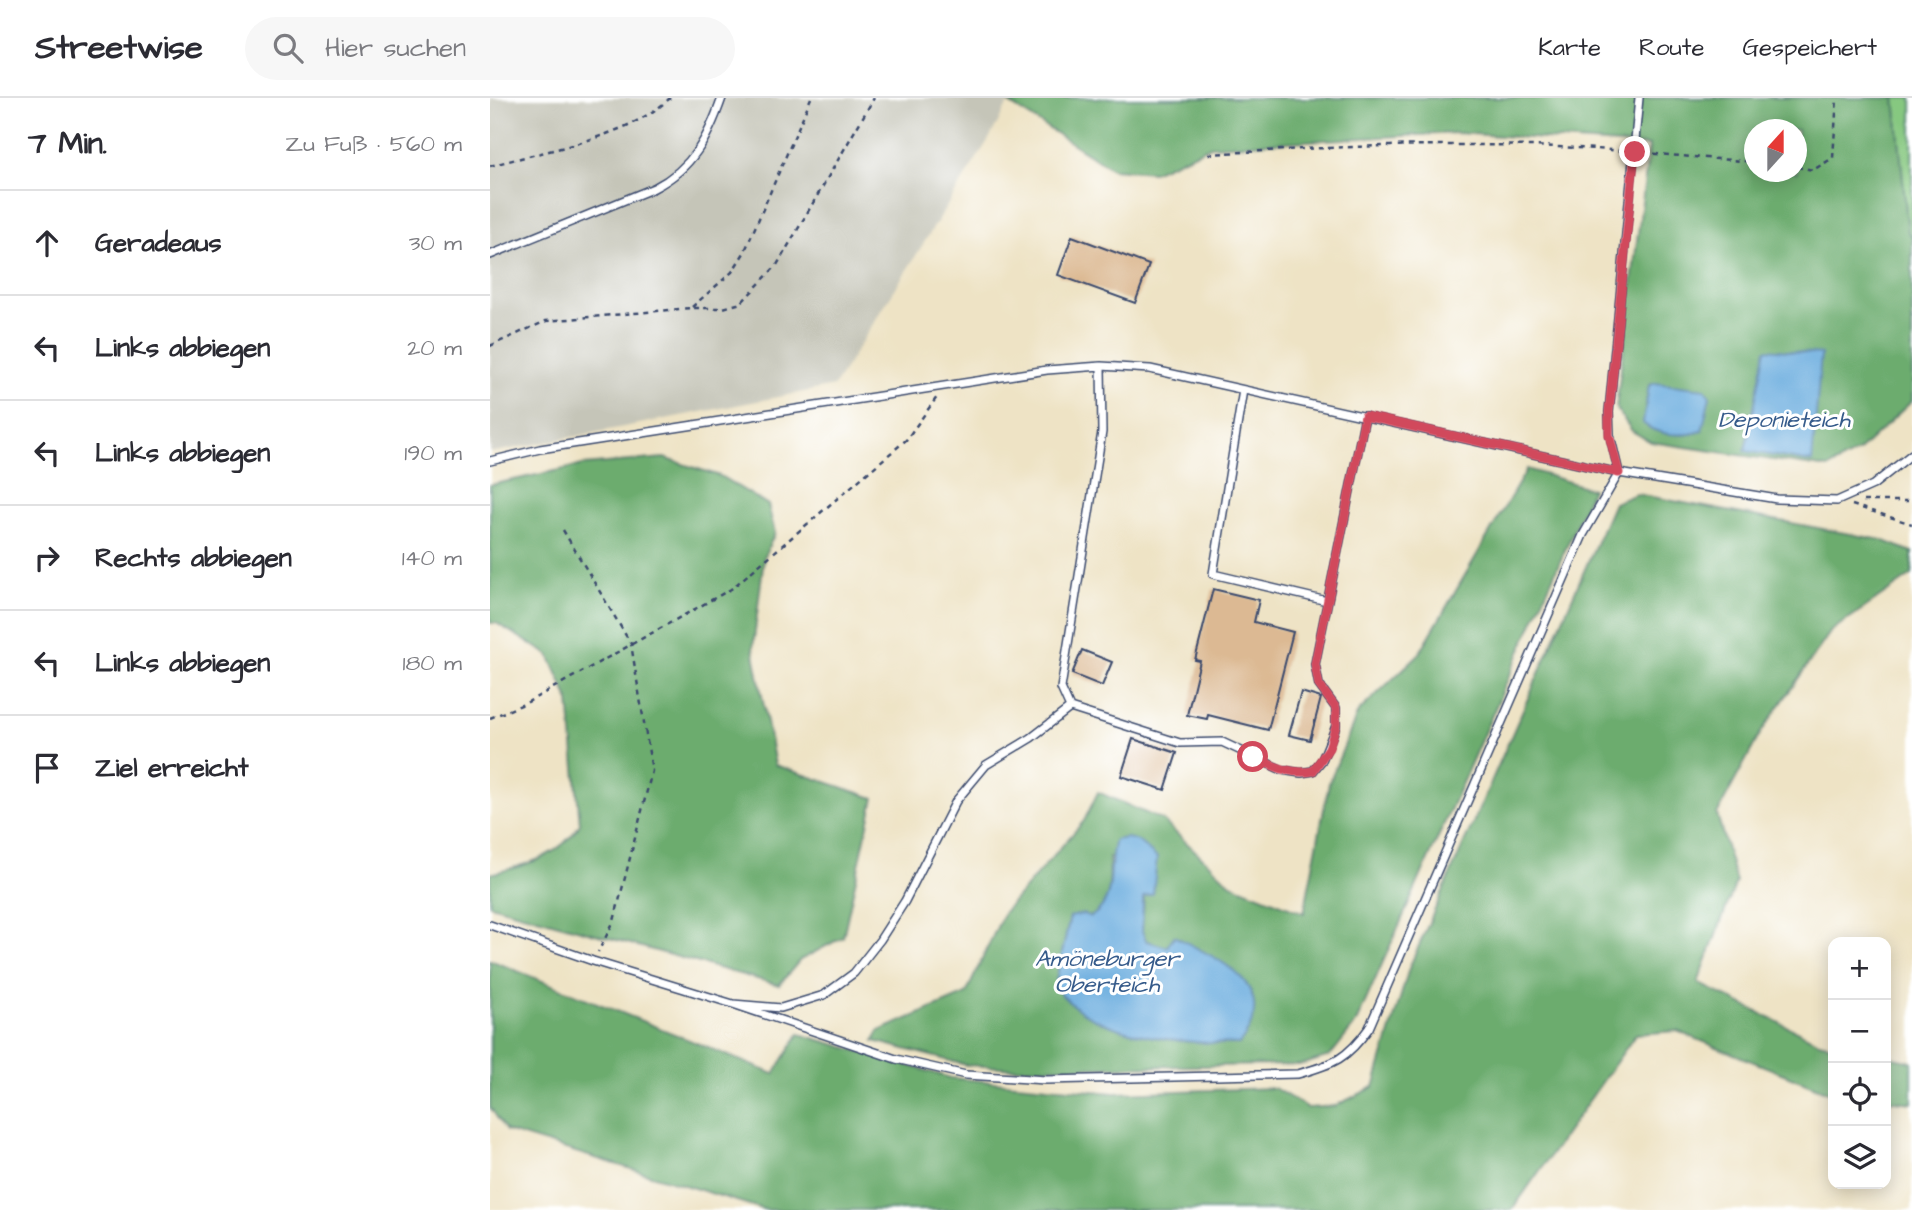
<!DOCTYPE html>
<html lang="de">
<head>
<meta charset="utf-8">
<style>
	:root { --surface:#fff; --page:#f7f7f7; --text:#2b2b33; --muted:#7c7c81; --line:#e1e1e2 }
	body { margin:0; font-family:"Architects Daughter",sans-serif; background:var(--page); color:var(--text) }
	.controls { position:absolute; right:21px; bottom:21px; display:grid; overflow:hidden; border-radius:14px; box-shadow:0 4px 18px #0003 }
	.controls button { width:63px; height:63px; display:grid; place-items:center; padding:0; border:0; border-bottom:2px solid var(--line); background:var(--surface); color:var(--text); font:35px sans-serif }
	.compass { position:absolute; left:1254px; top:21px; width:63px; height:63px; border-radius:50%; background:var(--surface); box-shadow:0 4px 18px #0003; rotate:21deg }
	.stop { position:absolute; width:21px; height:21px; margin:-16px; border:5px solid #d1495b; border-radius:50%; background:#fff }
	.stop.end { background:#d1495b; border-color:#fff; box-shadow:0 2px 7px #0008 }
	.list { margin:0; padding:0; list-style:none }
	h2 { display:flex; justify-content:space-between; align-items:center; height:91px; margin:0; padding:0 28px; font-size:30px }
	h2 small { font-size:23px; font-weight:400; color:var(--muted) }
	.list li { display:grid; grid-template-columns:46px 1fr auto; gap:21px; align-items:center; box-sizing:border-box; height:105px; padding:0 28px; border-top:2px solid var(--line) }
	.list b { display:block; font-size:26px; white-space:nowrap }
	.list em { font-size:23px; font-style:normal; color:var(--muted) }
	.icon { flex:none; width:38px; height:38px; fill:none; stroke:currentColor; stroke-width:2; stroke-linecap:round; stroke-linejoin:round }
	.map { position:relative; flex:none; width:1422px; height:1112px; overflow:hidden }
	header { display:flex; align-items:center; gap:42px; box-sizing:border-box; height:98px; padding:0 35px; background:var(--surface); border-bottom:2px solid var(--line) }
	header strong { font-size:33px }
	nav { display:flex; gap:38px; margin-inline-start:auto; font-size:24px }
	.search { width:490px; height:63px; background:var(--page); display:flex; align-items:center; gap:18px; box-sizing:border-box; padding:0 24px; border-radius:38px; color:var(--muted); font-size:26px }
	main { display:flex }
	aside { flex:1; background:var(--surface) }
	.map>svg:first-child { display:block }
	.industrial { fill:#c5c5b8 }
	.green { fill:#86c880; stroke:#507c6f; stroke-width:2 }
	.forest { fill:#6cac6e; stroke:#446e66; stroke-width:2; fill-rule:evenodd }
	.water { fill:#69acde; stroke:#426e9e; stroke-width:2 }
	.building { fill:#dcb993 }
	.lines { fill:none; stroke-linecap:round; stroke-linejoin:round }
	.lane-casing { stroke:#3b4a6d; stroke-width:10 }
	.path { stroke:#3b4a6d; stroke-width:2.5; stroke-dasharray:5 5; stroke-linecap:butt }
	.lane { stroke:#fff; stroke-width:7 }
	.route { stroke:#d1495b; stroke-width:9 }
	.labels { text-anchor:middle; stroke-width:6; stroke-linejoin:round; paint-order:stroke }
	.water-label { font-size:23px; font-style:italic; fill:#365b8b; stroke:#fff }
</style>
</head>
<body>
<header>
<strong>Streetwise</strong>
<div class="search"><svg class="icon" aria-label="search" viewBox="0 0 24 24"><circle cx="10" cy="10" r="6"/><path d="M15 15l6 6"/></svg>Hier suchen</div>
<nav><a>Karte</a><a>Route</a><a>Gespeichert</a></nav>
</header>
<main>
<aside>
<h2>7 Min.<small>Zu Fuß · 560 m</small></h2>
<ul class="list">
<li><svg class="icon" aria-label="ahead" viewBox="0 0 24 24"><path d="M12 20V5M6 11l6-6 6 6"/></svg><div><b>Geradeaus</b></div><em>30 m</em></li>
<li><svg class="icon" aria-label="left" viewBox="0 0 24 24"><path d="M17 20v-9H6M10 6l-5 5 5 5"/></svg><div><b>Links abbiegen</b></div><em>20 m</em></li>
<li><svg class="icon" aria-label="left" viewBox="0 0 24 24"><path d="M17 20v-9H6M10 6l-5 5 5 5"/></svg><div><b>Links abbiegen</b></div><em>190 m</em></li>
<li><svg class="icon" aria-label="right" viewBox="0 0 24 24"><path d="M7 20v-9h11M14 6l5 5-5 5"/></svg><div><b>Rechts abbiegen</b></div><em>140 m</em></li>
<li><svg class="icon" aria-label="left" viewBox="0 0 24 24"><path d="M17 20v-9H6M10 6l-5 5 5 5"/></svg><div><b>Links abbiegen</b></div><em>180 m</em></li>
<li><svg class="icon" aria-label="arrive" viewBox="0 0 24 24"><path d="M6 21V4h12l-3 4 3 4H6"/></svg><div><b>Ziel erreicht</b></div></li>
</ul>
</aside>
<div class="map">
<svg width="1422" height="1112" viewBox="0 0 1422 1112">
	<rect width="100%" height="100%" fill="#fff"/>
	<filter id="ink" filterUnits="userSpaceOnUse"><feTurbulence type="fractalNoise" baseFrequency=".0143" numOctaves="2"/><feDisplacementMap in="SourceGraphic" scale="14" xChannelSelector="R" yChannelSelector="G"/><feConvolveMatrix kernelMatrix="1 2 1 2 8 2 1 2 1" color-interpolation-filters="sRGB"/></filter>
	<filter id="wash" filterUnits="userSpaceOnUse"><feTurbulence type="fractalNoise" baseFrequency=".00686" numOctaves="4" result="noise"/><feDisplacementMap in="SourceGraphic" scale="28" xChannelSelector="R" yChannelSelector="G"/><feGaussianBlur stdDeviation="1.57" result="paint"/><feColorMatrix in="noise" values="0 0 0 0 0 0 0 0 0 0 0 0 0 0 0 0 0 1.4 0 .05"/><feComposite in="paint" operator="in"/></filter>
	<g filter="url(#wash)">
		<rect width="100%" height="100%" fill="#eee3c5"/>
		<path class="industrial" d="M 0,0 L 521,0 L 499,41 L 344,288 L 0,355 Z"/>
		<path class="green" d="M 1405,0 L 1422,0 L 1422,139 L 1418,134 Z"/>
		<path class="forest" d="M 521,0 L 1405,0 L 1418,134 L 1422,139 L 1422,303 L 1369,353 L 1338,370 L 1161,344 L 1142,333 L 1126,310 L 1159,48 L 967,35 L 721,48 L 663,74 L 622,71 L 519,5 ZM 1265,32 L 1307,32 L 1307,74 L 1265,74 ZM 1164,285 L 1212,333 C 1194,339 1167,338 1153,325 L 1159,287 Z
			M 174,360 L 230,378 L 278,407 L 285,435 L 274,459 L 263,550 L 285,667 L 384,700 L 353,839 L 310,862 L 289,887 L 0,807 L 0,776 C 36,767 69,760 90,726 L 79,602 L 59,557 L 6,525 L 0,525 L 0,387 L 93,367 Z
			M 1037,371 L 1102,391 L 866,925 L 840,958 L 811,967 L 526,970 L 476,967 L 384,943 L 389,933 L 476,896 L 514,814 L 594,723 L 608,694 L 672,722 L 741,786 L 814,815 L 839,685 L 868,614 L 929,556 ZM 619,759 L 663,783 L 663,795 L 654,798 L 652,833 L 656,843 L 677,849 L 684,839 L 749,946 C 692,945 599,939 565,888 L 580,819 L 593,816 L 601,819 C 623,804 620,783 619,759 Z
			M 1146,396 L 1392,442 L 1422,454 L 1422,477 L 1341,533 L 1270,636 L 1227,716 L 1246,784 L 1208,885 L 1329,944 L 1343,947 L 1343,996 L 1187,933 L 1146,936 L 1022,1112 L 276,1112 L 16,1033 L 0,1009 L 0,862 L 284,976 L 309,936 L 461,980 L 624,995 L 784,990 L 818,1010 L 845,1008 L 884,989 L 919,870 L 1124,405 Z
			M 1396,958 L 1422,964 L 1422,1005 L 1396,1002 Z"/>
		<path class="water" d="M 1276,251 L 1331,256 L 1322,364 L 1255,353 Z
			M 1164,285 L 1215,291 L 1220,298 L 1212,333 C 1194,339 1167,338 1153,325 L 1159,288 Z
			M 637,740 L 648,743 L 667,760 L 663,796 L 653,799 L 652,833 L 656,843 L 677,849 L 684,838 C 727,861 795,887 749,946 C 692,945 599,939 565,888 L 580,819 L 593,816 L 601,819 C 629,800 616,770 625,742 Z"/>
		<g id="blocks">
			<path class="building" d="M 582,138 L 659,167 L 645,205 L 568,177 Z
				M 723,491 L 769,502 L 764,524 L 803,534 L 778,632 L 718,617 L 717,621 L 697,617 L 710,563 L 705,562 Z
				M 592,552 L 622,564 L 612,588 L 582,576 Z
				M 811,594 L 831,600 L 820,642 L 799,637 Z
				M 643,641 L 687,655 L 675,692 L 631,678 Z"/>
		</g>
	</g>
	<g filter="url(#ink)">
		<use href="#blocks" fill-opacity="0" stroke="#3b4a6d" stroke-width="2"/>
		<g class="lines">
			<g class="lane-casing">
				<path id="lane" d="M 0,157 L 164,90 C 203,70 218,40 232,0
					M 611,268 L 612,334 L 571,590 L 580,610 L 690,645 L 732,644 L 792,672 L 811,675 L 823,673 L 832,662 L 846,628 L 846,610 L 829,587 L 825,566 L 875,318
					M 753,292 L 723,476 L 837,503
					M 0,363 L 50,351 L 557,272 L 611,268 L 660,271 L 1129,375 L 1287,401 L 1347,403 L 1383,387 L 1422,356
					M 0,827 L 103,863 L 243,906 L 291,910 L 334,897 L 364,875 L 390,842 L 415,803 L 466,703 L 496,667 L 541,640 L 580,610
					M 243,906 L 406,961 L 476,977 L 556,982 L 808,976 C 844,966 857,961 879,930 L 1093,437 L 1129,375 L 1120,337 L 1119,314 L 1149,0"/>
			</g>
			<path class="path" d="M 1154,55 L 1265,64
				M 718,56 C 857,48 994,42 1134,53
				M 0,68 C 56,52 138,40 180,0
				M 1307,69 L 1323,72 L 1343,60 L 1347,0
				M 202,209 L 242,174 L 254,155 L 321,0
				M 0,248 L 56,223 L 201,210 L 233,210 L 251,205 L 287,167 L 384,0
				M 1373,403 L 1422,403
				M 1362,407 L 1422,426
				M 73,432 L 141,546 L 162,673 L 124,823 L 108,854
				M 0,620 L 36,605 L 241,491 L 416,342 L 447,299"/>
			<use href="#lane" class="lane"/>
		</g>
	</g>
	<g class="lines" filter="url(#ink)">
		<path class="route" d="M 763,659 C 783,668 801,677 823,673 L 839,650 L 846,628 L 846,610 L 829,587 L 825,566 L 875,318 L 1129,375 L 1119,337 L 1119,314 L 1145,54"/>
	</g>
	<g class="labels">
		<g class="water-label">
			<text x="1294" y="329">Deponieteich</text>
			<text x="617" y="868">Amöneburger<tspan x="617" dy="26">Oberteich</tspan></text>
		</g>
	</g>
</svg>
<div class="controls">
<button>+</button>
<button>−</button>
<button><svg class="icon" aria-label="locate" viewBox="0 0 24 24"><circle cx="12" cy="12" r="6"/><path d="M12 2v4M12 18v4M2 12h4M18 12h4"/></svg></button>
<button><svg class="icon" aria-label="layers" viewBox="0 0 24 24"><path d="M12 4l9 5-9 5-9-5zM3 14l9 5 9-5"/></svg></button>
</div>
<svg class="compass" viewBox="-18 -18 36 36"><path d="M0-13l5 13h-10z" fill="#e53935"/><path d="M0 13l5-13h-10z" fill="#7c7c81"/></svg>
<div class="stop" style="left:763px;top:659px"></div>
<div class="stop end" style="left:1145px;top:54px"></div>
</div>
</main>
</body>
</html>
